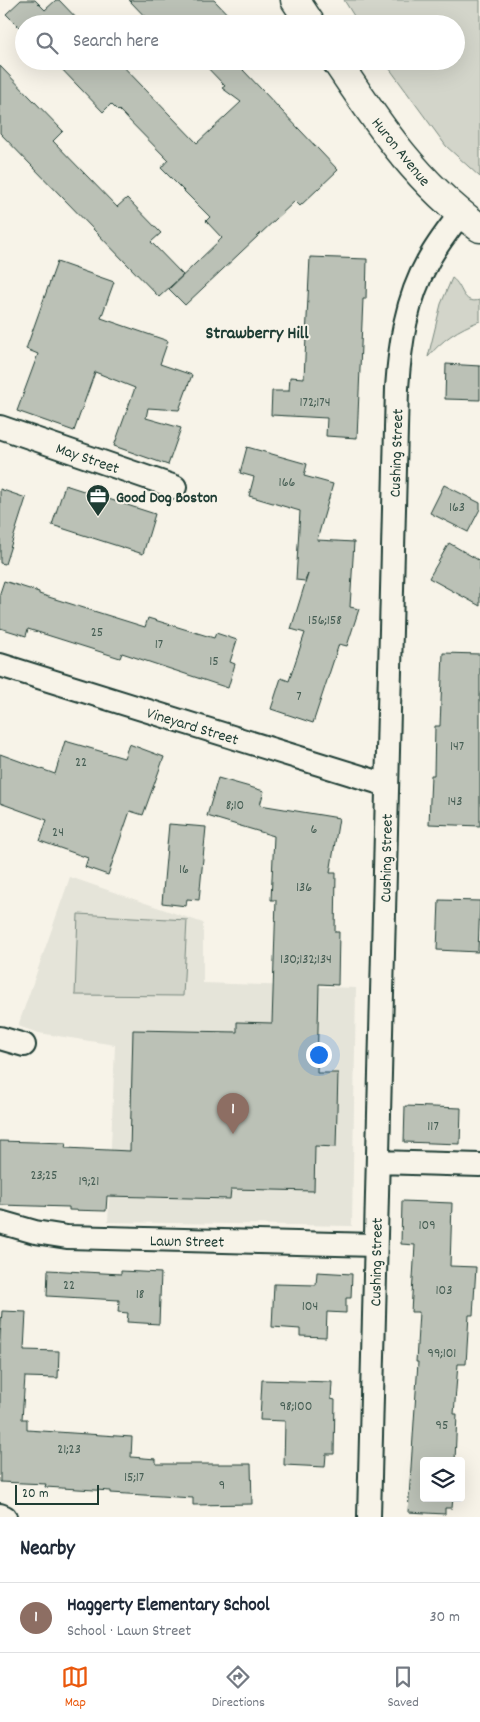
<!DOCTYPE html>
<html lang="en">
<head>
<meta charset="utf-8">
<style>
	:root { --surface:#fff; --page:#f2f2f3; --text:#1f2937; --muted:#747a83; --line:#e0e1e3; --accent:#ea580c }
	body { margin:0; font-family:Dekko,sans-serif; background:var(--page); color:var(--text) }
	.controls { position:absolute; right:15px; bottom:15px; display:grid; overflow:hidden; border-radius:5px; box-shadow:0 5px 20px #0002 }
	.controls button { width:45px; height:45px; display:grid; place-items:center; padding:0; border:0; border-bottom:1px solid var(--line); background:var(--surface); color:var(--text); font:25px sans-serif }
	.scale { position:absolute; left:15px; bottom:12px; width:84px; box-sizing:border-box; padding-left:5px; border:2px solid #1f3d34; border-top:0; font-size:14px; line-height:18px; white-space:nowrap; color:#1f3d34; -webkit-text-stroke:4px #f7f3e8; paint-order:stroke }
	.you { position:absolute; left:318px; top:1054px; width:18px; height:18px; margin:-12px; border:4px solid #fff; border-radius:50%; background:#1a73e8; box-shadow:0 0 0 8px #1a73e833 }
	.badge { display:grid; place-items:center; width:32px; height:32px; border-radius:50%; background:var(--accent); color:#fff; font-size:16px; font-weight:700 }
	.pin { position:absolute; translate:-50% -41px; filter:drop-shadow(0 1px 2px #0008) }
	.pin::after { content:''; position:absolute; top:26px; width:18px; height:15px; background:inherit; clip-path:polygon(0 0,100% 0,50% 100%) }
	.list { margin:0; padding:0; list-style:none }
	h2 { display:flex; justify-content:space-between; align-items:center; height:65px; margin:0; padding:0 20px; font-size:21px }
	h2 small { font-size:16px; font-weight:400; color:var(--muted) }
	.list li { display:grid; grid-template-columns:32px 1fr auto; gap:15px; align-items:center; box-sizing:border-box; height:70px; padding:0 20px; border-top:1px solid var(--line) }
	.list b { display:block; font-size:19px; white-space:nowrap }
	.list p { margin:0; font-size:16px; white-space:nowrap; color:var(--muted) }
	.list em { font-size:16px; font-style:normal; color:var(--muted) }
	.icon { flex:none; width:28px; height:28px; fill:none; stroke:currentColor; stroke-width:2; stroke-linecap:round; stroke-linejoin:round }
	.map { position:relative; flex:none; width:480px; height:1517px; overflow:hidden }
	.search { position:absolute; background:var(--surface); box-shadow:0 5px 20px #0002; left:15px; right:15px; top:15px; height:55px; display:flex; align-items:center; gap:12px; box-sizing:border-box; padding:0 18px; border-radius:28px; color:var(--muted); font-size:19px }
	.sheet { height:135px; background:var(--surface) }
	nav { display:flex; justify-content:space-around; align-items:center; box-sizing:border-box; height:70px; border-top:1px solid var(--line); background:var(--surface); font-size:14px; color:var(--muted) }
	nav a { display:grid; justify-items:center; gap:2px }
	nav .on { color:var(--accent) }
	.map>svg:first-child { display:block }
	.built { fill:#e5e4d9 }
	.green { fill:#d3d5ca; stroke:#79897f }
	.building { fill:#bbc1b6; stroke:#1f3d34 }
	.lines { fill:none; stroke-linecap:round; stroke-linejoin:round }
	.street-casing { stroke:#1f3d34; stroke-width:26 }
	.secondary-casing { stroke:#1f3d34; stroke-width:31 }
	.street { stroke:#f7f3e8; stroke-width:22 }
	.secondary { stroke:#f7f3e8; stroke-width:28 }
	.labels { text-anchor:middle; stroke-width:4; stroke-linejoin:round; paint-order:stroke }
	.number-label { font-size:14px; fill:#465e54 }
	.street-label { font-size:16px; fill:#1f3d34; stroke:#f7f3e8 }
	.poi-label { font-size:16px; font-weight:bold; fill:#1f3d34; stroke:#f7f3e8; text-anchor:start }
	.neighbourhood-label { font-size:18px; font-weight:bold; fill:#1f3d34; stroke:#f7f3e8 }
</style>
</head>
<body>
<div class="map">
<svg width="480" height="1517" viewBox="0 0 480 1517">
	<rect width="100%" height="100%" fill="#f7f3e8"/>
	<filter id="ink" filterUnits="userSpaceOnUse"><feTurbulence type="fractalNoise" baseFrequency=".02" numOctaves="2"/><feDisplacementMap in="SourceGraphic" scale="10" xChannelSelector="R" yChannelSelector="G"/><feConvolveMatrix kernelMatrix="1 2 1 2 8 2 1 2 1" color-interpolation-filters="sRGB"/></filter>
	<g filter="url(#ink)">
		<path class="built" d="M 70,877 L 203,923 L 203,983 L 356,988 L 352,1226 L 108,1222 L 115,1045 L 39,1033 L 18,1026 Z"/>
		<path class="green" d="M 344,0 L 480,0 L 480,177 L 446,146 L 384,61 L 456,61 L 456,24 L 359,24 Z
			M 452,278 C 464,286 461,305 480,300 L 480,321 C 458,329 442,340 428,357 L 441,304 Z
			M 78,914 L 187,920 L 183,996 L 75,995 Z"/>
		<path class="building" d="M 21,0 L 35,0 L 45,10 L 56,0 L 59,0 L 82,24 L 24,24 L 24,32 L 6,14 Z
			M 129,0 L 214,0 L 237,24 L 152,24 Z
			M 54,61 L 118,61 L 197,143 L 241,102 L 222,88 L 225,86 L 201,61 L 252,61 L 243,70 L 338,170 L 300,206 L 295,201 L 185,305 L 169,289 L 222,238 L 206,221 L 210,217 L 161,168 L 168,160 L 119,110 L 118,111 L 111,104 L 103,112 Z
			M 0,66 L 63,131 L 53,141 L 117,207 L 127,198 L 161,233 L 151,242 L 183,275 L 159,297 L 0,133 Z
			M 310,257 L 367,259 L 366,299 L 363,299 L 357,438 L 326,436 L 327,418 L 271,415 L 272,391 L 289,391 L 290,377 L 304,378 Z
			M 57,262 L 114,282 L 101,318 L 168,341 L 160,364 L 192,375 L 179,410 L 148,408 L 146,418 L 181,428 L 168,465 L 114,446 L 135,388 L 95,372 L 74,431 L 17,411 L 38,354 L 26,349 Z
			M 446,364 L 480,366 L 480,400 L 445,399 Z
			M 247,447 L 307,464 L 304,476 L 333,484 L 317,540 L 354,542 L 350,607 L 359,609 L 347,646 L 339,644 L 313,723 L 271,709 L 281,678 L 289,681 L 305,633 L 291,629 L 308,574 L 305,581 L 296,580 L 300,511 L 249,496 L 254,477 L 240,473 Z
			M 65,485 L 155,514 L 143,554 L 52,525 Z
			M 444,485 L 480,503 L 480,509 L 468,532 L 430,513 Z
			M 0,489 L 26,498 L 5,564 L 0,563 Z
			M 449,543 L 480,561 L 480,606 L 429,578 Z
			M 4,581 L 39,592 L 39,594 L 145,627 L 148,618 L 214,638 L 216,633 L 237,640 L 230,662 L 235,664 L 228,688 L 122,653 L 120,658 L 28,629 L 26,636 L 0,628 L 0,593 Z
			M 443,653 L 480,654 L 480,826 L 429,824 L 431,775 L 434,775 L 435,726 L 440,726 Z
			M 65,741 L 124,758 L 129,744 L 164,757 L 143,815 L 130,811 L 108,875 L 85,867 L 88,858 L 40,841 L 47,820 L 0,803 L 0,754 L 55,774 Z
			M 218,778 L 264,791 L 260,805 L 339,818 L 330,873 L 336,873 L 335,932 L 339,932 L 338,985 L 319,984 L 317,1073 L 338,1073 L 336,1147 L 315,1146 L 314,1191 L 231,1189 L 230,1199 L 107,1196 L 106,1211 L 69,1210 L 69,1207 L 0,1205 L 0,1141 L 66,1143 L 65,1148 L 130,1151 L 133,1030 L 237,1032 L 237,1022 L 272,1023 L 276,900 L 271,900 L 274,836 L 207,816 Z
			M 169,824 L 206,827 L 199,900 L 187,899 L 186,906 L 162,903 Z
			M 439,900 L 480,901 L 478,952 L 437,950 Z
			M 405,1106 L 461,1108 L 460,1144 L 404,1142 Z
			M 402,1201 L 452,1203 L 450,1266 L 476,1267 L 473,1315 L 469,1315 L 466,1364 L 458,1364 L 454,1414 L 457,1414 L 455,1461 L 424,1461 L 424,1498 L 453,1498 L 452,1508 L 445,1508 L 445,1514 L 408,1512 L 418,1362 L 416,1362 L 419,1312 L 411,1312 L 415,1245 L 401,1244 Z
			M 48,1270 L 121,1274 L 121,1271 L 161,1273 L 159,1324 L 127,1322 L 128,1313 L 118,1312 L 119,1300 L 47,1296 Z
			M 317,1272 L 352,1274 L 351,1298 L 346,1298 L 346,1313 L 327,1312 L 326,1337 L 300,1336 L 300,1329 L 272,1327 L 274,1284 L 316,1285 Z
			M 2,1311 L 26,1312 L 24,1350 L 59,1351 L 58,1378 L 25,1377 L 22,1419 L 27,1419 L 27,1430 L 132,1437 L 131,1457 L 156,1459 L 156,1464 L 251,1464 L 252,1504 L 193,1505 L 193,1498 L 111,1493 L 111,1491 L 45,1487 L 46,1484 L 0,1482 L 0,1337 Z
			M 262,1380 L 332,1382 L 331,1399 L 335,1400 L 334,1454 L 326,1454 L 325,1467 L 284,1465 L 285,1421 L 260,1420 Z"/>
		<g class="lines">
			<g class="street-casing">
				<path id="street" d="M 0,427 L 175,487
					M 0,665 L 387,785
					M 0,1038 L 24,1045
					M 378,1162 L 480,1165
					M 0,1222 L 35,1232 L 67,1237 L 375,1245
					M 0,1515 L 5,1517
					M 369,1517 L 397,388 C 400,344 406,300 428,261 C 437,244 449,229 461,213"/>
			</g>
			<g class="secondary-casing">
				<path id="secondary" d="M 295,0 L 311,24
					M 336,61 C 379,125 417,183 480,228"/>
			</g>
			<use href="#street" class="street"/>
			<use href="#secondary" class="secondary"/>
		</g>
	</g>
	<defs>
		<g id="office-pin" transform="scale(1.25)"><path d="M0 17L-7.5 6A9.5 9.5 0 1 1 7.5 6Z" fill="#1f3d34" stroke="#f7f3e8"/><path d="M-6-3h4V-5.5h4V-3h4V5H-6ZM-1-4.5V-3h2v-1.5ZM-6 0V1H6V0Z" fill="#fff"/></g>
	</defs>
	<g fill-rule="evenodd">
		<use href="#office-pin" x="98" y="496"/>
	</g>
	<g class="labels">
		<g class="number-label">
			<text x="315" y="406">172;174</text>
			<text x="287" y="486">166</text>
			<text x="457" y="511">163</text>
			<text x="325" y="624">156;158</text>
			<text x="97" y="636">25</text>
			<text x="159" y="648">17</text>
			<text x="214" y="665">15</text>
			<text x="299" y="700">7</text>
			<text x="457" y="750">147</text>
			<text x="81" y="766">22</text>
			<text x="455" y="805">143</text>
			<text x="235" y="809">8;10</text>
			<text x="314" y="833">6</text>
			<text x="58" y="836">24</text>
			<text x="184" y="873">16</text>
			<text x="304" y="891">136</text>
			<text x="306" y="963">130;132;134</text>
			<text x="433" y="1130">117</text>
			<text x="44" y="1179">23;25</text>
			<text x="89" y="1185">19;21</text>
			<text x="427" y="1229">109</text>
			<text x="69" y="1289">22</text>
			<text x="444" y="1294">103</text>
			<text x="140" y="1298">18</text>
			<text x="310" y="1310">104</text>
			<text x="442" y="1357">99;101</text>
			<text x="296" y="1410">98;100</text>
			<text x="442" y="1429">95</text>
			<text x="69" y="1453">21;23</text>
			<text x="134" y="1481">15;17</text>
			<text x="222" y="1489">9</text>
		</g>
		<g class="street-label">
			<text transform="translate(402 151) rotate(51)" y="6">Huron Avenue</text>
			<text transform="translate(395 453) rotate(-88)" y="6">Cushing Street</text>
			<text transform="translate(88 457) rotate(19)" y="6">May Street</text>
			<text transform="translate(193 725) rotate(17)" y="6">Vineyard Street</text>
			<text transform="translate(385 858) rotate(-89)" y="6">Cushing Street</text>
			<text transform="translate(187 1240) rotate(1)" y="6">Lawn Street</text>
			<text transform="translate(375 1262) rotate(-89)" y="6">Cushing Street</text>
		</g>
		<g class="poi-label">
			<text x="116" y="502">Good Dog Boston</text>
		</g>
		<g class="neighbourhood-label">
			<text x="257" y="338">Strawberry Hill</text>
		</g>
	</g>
</svg>
<div class="controls">
<button><svg class="icon" aria-label="layers" viewBox="0 0 24 24"><path d="M12 4l9 5-9 5-9-5zM3 14l9 5 9-5"/></svg></button>
</div>
<div class="scale">20 m</div>
<div class="you"></div>
<div class="pin badge" style="left:233px;top:1134px;background:#8d6e63">1</div>
<div class="search"><svg class="icon" aria-label="search" viewBox="0 0 24 24"><circle cx="10" cy="10" r="6"/><path d="M15 15l6 6"/></svg>Search here</div>
</div>
<section class="sheet">
<h2>Nearby<small></small></h2>
<ul class="list">
<li><span class="badge" style="background:#8d6e63">1</span><div><b>Haggerty Elementary School</b><p>School · Lawn Street</p></div><em>30 m</em></li>
</ul>
</section>
<nav>
<a class="on"><svg class="icon" aria-label="map" viewBox="0 0 24 24"><path d="M3 6l6-2 6 2 6-2v14l-6 2-6-2-6 2zM9 4v14M15 6v14"/></svg>Map</a>
<a><svg class="icon" aria-label="directions" viewBox="0 0 24 24"><path d="M12 3l9 9-9 9-9-9zM9 14v-3h6M13 9l2 2-2 2"/></svg>Directions</a>
<a><svg class="icon" aria-label="saved" viewBox="0 0 24 24"><path d="M7 4h10v16l-5-4-5 4z"/></svg>Saved</a>
</nav>
</body>
</html>
